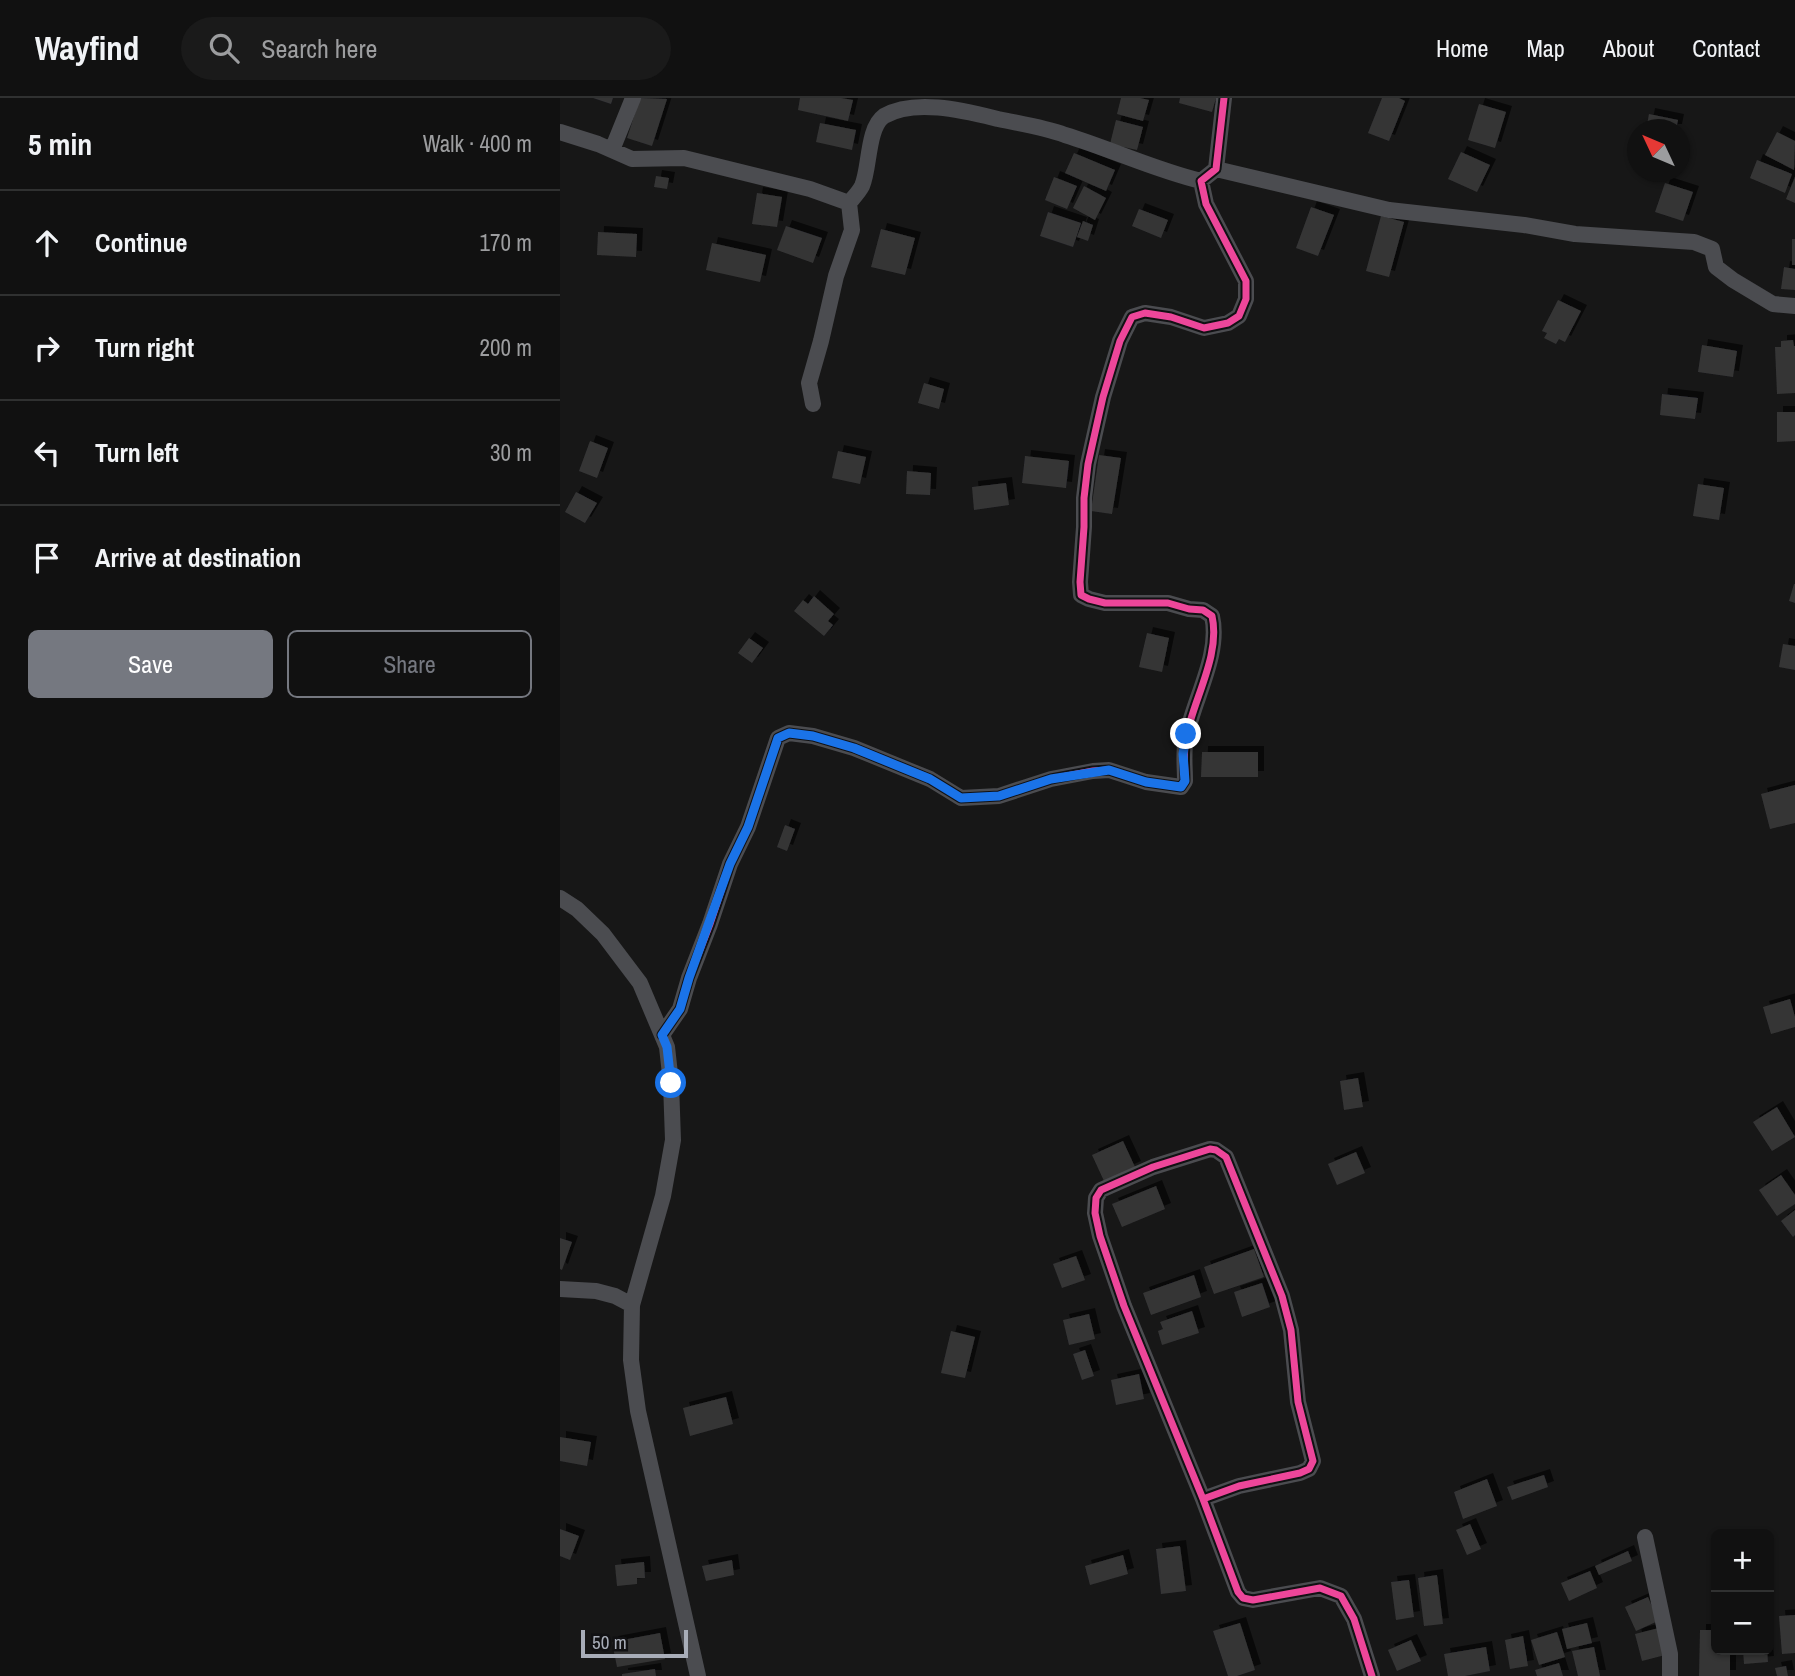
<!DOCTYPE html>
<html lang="en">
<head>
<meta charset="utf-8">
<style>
	:root { --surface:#111; --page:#1a1a1a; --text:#f1f3f6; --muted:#9c9d9f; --line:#303131; --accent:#757880 }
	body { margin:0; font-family:"Archivo Narrow",sans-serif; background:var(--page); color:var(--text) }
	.controls { position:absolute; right:21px; bottom:21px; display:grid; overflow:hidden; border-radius:10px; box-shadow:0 2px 5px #0004 }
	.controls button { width:63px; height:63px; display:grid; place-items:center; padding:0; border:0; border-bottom:2px solid var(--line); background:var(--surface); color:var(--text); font:35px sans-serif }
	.compass { position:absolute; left:1067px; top:21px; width:63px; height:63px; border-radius:50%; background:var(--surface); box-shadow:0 2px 5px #0004; rotate:314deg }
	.scale { position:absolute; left:21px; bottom:18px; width:107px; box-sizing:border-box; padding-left:7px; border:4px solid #a8adb8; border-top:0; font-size:19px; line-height:24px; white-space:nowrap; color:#a8adb8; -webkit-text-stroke:5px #111113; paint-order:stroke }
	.stop { position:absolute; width:21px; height:21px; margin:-16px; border:5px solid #1a73e8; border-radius:50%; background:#fff }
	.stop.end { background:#1a73e8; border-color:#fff; box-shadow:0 2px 7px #0008 }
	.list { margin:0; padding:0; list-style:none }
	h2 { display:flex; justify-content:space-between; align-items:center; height:91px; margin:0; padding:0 28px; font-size:30px }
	h2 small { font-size:23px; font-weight:400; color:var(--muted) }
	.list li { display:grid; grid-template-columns:46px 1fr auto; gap:21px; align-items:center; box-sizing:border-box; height:105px; padding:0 28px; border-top:2px solid var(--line) }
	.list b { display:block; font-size:26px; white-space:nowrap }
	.list em { font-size:23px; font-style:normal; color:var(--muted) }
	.actions { display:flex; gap:14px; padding:21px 28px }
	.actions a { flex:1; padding:16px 0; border:2px solid var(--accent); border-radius:10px; text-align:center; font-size:24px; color:var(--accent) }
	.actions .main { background:var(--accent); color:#fff }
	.icon { flex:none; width:38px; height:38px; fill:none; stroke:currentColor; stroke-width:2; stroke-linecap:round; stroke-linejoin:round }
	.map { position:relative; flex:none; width:1235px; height:1578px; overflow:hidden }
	header { display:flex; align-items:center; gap:42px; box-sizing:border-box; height:98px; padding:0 35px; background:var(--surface); border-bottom:2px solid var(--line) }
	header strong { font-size:33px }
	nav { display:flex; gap:38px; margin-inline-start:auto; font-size:24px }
	.search { width:490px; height:63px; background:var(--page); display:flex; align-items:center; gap:18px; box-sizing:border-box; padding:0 24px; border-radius:38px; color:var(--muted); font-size:26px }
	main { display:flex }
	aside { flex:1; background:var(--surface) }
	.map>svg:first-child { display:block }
	.building { fill:#353536; filter:url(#shadow) }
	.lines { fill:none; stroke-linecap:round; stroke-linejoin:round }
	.minor { stroke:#4b4c50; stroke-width:16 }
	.cycleway-casing { stroke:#111113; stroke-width:11 }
	.cycleway { stroke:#ed469a; stroke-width:7 }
	.route { stroke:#1a73e8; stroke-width:9 }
</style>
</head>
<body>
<header>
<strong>Wayfind</strong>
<div class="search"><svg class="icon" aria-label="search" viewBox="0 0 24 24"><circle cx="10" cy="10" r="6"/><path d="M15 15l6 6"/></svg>Search here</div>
<nav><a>Home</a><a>Map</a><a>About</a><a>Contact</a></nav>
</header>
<main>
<aside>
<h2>5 min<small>Walk · 400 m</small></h2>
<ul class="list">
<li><svg class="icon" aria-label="ahead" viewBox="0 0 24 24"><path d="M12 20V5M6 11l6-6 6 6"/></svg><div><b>Continue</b></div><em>170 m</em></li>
<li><svg class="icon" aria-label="right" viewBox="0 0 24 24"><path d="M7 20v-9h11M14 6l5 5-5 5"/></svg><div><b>Turn right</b></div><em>200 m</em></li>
<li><svg class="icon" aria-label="left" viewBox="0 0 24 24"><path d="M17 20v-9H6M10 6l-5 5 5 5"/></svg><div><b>Turn left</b></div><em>30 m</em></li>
<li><svg class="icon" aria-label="arrive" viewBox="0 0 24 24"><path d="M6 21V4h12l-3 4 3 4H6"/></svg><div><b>Arrive at destination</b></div></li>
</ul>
<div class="actions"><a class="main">Save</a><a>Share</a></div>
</aside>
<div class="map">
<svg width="1235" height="1578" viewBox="0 0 1235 1578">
	<defs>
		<filter id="shadow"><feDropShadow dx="6" dy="-6" stdDeviation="0" flood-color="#0009"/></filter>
	</defs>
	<rect width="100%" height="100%" fill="#171717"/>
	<path class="building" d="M 33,0 L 53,0 L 51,6 Z
		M 80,0 L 107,1 L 92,48 L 67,40 Z
		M 240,0 L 281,0 L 293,2 L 288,23 L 238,12 Z
		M 561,0 L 580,0 L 589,2 L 583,23 L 557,16 Z
		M 620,0 L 656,0 L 652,14 L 619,5 Z
		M 822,0 L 839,0 L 845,3 L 829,43 L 808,35 Z
		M 919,6 L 946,14 L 935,50 L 908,42 Z
		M 1089,16 L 1118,22 L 1116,32 L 1086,32 Z
		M 556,22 L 583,29 L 577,52 L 550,46 Z
		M 260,25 L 296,32 L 292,52 L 256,44 Z
		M 1217,34 L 1235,43 L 1234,72 L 1205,57 Z
		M 901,54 L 930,67 L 917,94 L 888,81 Z
		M 514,55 L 555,72 L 546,93 L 505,75 Z
		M 1197,62 L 1232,76 L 1225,95 L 1190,80 Z
		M 96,78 L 109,80 L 107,91 L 94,89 Z
		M 494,79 L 517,88 L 507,111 L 485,102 Z
		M 1235,79 L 1235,105 L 1226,101 Z
		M 1105,85 L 1133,94 L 1123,123 L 1095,114 Z
		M 524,88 L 546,100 L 535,122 L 513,110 Z
		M 197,95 L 222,99 L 217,129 L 192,126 Z
		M 751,109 L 774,117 L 758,158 L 736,150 Z
		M 579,111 L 608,122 L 601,140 L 572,128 Z
		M 488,114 L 521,125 L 513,149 L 480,138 Z
		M 821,118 L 844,124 L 829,179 L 806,173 Z
		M 523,123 L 533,127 L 528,143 L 517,139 Z
		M 226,128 L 262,140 L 253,165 L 217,152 Z
		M 321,131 L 355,140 L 345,177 L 311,169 Z
		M 38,134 L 77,136 L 76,159 L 37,157 Z
		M 1232,141 L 1235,141 L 1235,167 L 1232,167 Z
		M 152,145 L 206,157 L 200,184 L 146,172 Z
		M 1224,169 L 1235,171 L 1235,192 L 1221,191 Z
		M 998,202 L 1021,213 L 1005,244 L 999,241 L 996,246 L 984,240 L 987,235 L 982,233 Z
		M 1233,242 L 1234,248 L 1235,248 L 1235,295 L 1217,296 L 1215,249 L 1221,249 L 1221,243 Z
		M 1142,247 L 1177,253 L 1173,279 L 1138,274 Z
		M 364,285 L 384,291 L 379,311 L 358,305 Z
		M 1102,296 L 1138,300 L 1135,321 L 1100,317 Z
		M 1217,314 L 1235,314 L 1235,343 L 1217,344 Z
		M 30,343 L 48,350 L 37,380 L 19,373 Z
		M 278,353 L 306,359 L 300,386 L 272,380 Z
		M 539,357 L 561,360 L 552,416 L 531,413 Z
		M 465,358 L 509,363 L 506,390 L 462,385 Z
		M 347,373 L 371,375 L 370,397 L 346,396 Z
		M 446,385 L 449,407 L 414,412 L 412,389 Z
		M 1138,386 L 1164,390 L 1159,422 L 1133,418 Z
		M 16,394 L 37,405 L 25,425 L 5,414 Z
		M 1234,486 L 1235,486 L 1235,505 L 1229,503 Z
		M 254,498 L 274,516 L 268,523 L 273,527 L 264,538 L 234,513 L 243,502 L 248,506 Z
		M 587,535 L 609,540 L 602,574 L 579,569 Z
		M 189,540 L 203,550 L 192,565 L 178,555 Z
		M 1223,546 L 1235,548 L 1235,572 L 1219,569 Z
		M 642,654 L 698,654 L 698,679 L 641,679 Z
		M 1235,687 L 1235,725 L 1210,731 L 1201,696 Z
		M 225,727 L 235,731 L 227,753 L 217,749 Z
		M 1230,901 L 1235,919 L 1235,929 L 1211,936 L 1203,909 Z
		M 798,980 L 803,1009 L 784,1012 L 780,983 Z
		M 1217,1009 L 1235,1039 L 1212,1053 L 1193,1024 Z
		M 563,1043 L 575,1069 L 544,1083 L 532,1057 Z
		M 796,1054 L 805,1075 L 777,1087 L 768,1066 Z
		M 1221,1077 L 1235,1097 L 1235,1106 L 1217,1118 L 1199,1092 Z
		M 596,1088 L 605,1111 L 562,1129 L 552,1106 Z
		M 1235,1112 L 1235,1137 L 1233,1139 L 1221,1123 Z
		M 0,1140 L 12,1144 L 2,1172 L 0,1171 Z
		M 694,1151 L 704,1179 L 654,1196 L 644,1169 Z
		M 516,1158 L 525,1182 L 502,1190 L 493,1166 Z
		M 634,1177 L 641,1199 L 591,1217 L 583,1195 Z
		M 702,1185 L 710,1209 L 682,1219 L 674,1194 Z
		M 632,1213 L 639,1235 L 602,1247 L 598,1233 L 603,1231 L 600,1224 Z
		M 529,1216 L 535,1241 L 509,1247 L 503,1222 Z
		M 391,1233 L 415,1239 L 405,1280 L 381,1275 Z
		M 525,1252 L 534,1278 L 522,1282 L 513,1256 Z
		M 579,1276 L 584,1301 L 556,1307 L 551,1282 Z
		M 166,1299 L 173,1326 L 130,1338 L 123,1310 Z
		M 0,1339 L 31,1344 L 27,1368 L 0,1363 Z
		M 984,1377 L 988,1389 L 952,1402 L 947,1389 Z
		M 927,1381 L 937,1408 L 903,1421 L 894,1394 Z
		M 910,1426 L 921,1451 L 907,1457 L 896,1432 Z
		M 0,1431 L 19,1438 L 10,1462 L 0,1458 Z
		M 620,1448 L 626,1493 L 601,1496 L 596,1451 Z
		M 1068,1453 L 1072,1463 L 1039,1477 L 1035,1468 Z
		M 563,1457 L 568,1476 L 530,1487 L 525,1468 Z
		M 172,1462 L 174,1477 L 146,1483 L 142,1468 Z
		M 84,1464 L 85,1480 L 77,1480 L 77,1486 L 57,1488 L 55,1467 Z
		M 1030,1473 L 1037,1490 L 1009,1503 L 1001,1485 Z
		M 877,1477 L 883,1526 L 864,1528 L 858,1480 Z
		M 849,1482 L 854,1519 L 836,1522 L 831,1484 Z
		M 1088,1499 L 1098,1523 L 1076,1533 L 1065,1509 Z
		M 1235,1517 L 1235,1555 L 1222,1556 L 1219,1518 Z
		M 680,1525 L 695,1572 L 677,1578 L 668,1578 L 653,1533 Z
		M 1027,1525 L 1032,1545 L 1007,1551 L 1002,1531 Z
		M 1099,1530 L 1105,1557 L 1082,1563 L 1075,1536 Z
		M 1140,1532 L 1156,1532 L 1156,1552 L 1170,1552 L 1170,1578 L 1139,1578 Z
		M 997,1534 L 1005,1559 L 979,1567 L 971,1542 Z
		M 100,1535 L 105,1561 L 57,1569 L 52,1544 Z
		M 963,1538 L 968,1568 L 950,1571 L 945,1542 Z
		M 851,1542 L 861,1563 L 837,1573 L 828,1552 Z
		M 926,1549 L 930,1573 L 905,1578 L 888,1578 L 884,1556 Z
		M 1034,1549 L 1040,1578 L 1018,1578 L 1012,1553 Z
		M 1183,1552 L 1207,1552 L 1208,1564 L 1184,1566 Z
		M 999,1565 L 1003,1578 L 977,1578 L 975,1572 Z
		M 1226,1568 L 1228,1578 L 1217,1578 L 1215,1570 Z
		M 95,1571 L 96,1578 L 62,1578 L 62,1576 Z"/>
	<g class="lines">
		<path class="minor" d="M 0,34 L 38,46 L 72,61 L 124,60 L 250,91 L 289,105 L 292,132 L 276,178 L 261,243 L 249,285 L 253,306
			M 52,52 L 73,0
			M 656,71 L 829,112 L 964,127 L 1015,136 L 1134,144 L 1152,151 L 1156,169 L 1173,182 L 1213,206 L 1235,208
			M 289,105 C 293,100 299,94 302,88 C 310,70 307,30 324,18 C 355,0 405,13 438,21 C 461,26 483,29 505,37 C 551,51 595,72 641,83
			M 0,800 L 17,811 L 43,836 L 80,885 L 107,949 L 111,985 L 113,1042 L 103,1098 L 72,1207 L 71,1262 L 78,1313 L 138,1578
			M 102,937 L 120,911 L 129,880 L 150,826 L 170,766 L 188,729 L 218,640 L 229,635 L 253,638 L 294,650 L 370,681 L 401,700 L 439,698 L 491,681 L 533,673 L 549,672 L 586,684 L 621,689 L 625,683 C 625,668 623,655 626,640 C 633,602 661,557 652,518 L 643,512 L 629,511 L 608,505 L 545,505 L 529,501 L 521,497 L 520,484 L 524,429 L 524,400 L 528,366 L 543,299 L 560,243 L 572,219 L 585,215 L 611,219 L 644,230 L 668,225 L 679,218 L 686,201 L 686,183 L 646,106 L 641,83 L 656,71 L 664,0
			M 0,1191 L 36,1193 L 55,1198 L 72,1207
			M 643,1401 L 679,1388 L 740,1375 L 749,1371 L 753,1363 L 738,1304 L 731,1232 L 722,1198 L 666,1059 L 656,1052 L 650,1051 L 593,1069 L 541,1092 L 536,1100 L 535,1115 L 540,1138 L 564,1208 L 643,1401 L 678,1494 L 683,1500 L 693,1502 L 760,1490 L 781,1498 L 794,1521 L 812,1578
			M 1085,1439 L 1110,1556 L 1110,1578"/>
		<g class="cycleway-casing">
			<path id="cycleway" d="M 102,937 L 120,911 L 129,880 L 150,826 L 170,766 L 188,729 L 218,640 L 229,635 L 253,638 L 294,650 L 370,681 L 401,700 L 439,698 L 491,681 L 533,673 L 549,672 L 586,684 L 621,689 L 625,683 C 625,668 623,655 626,640 C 633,602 661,557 652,518 L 643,512 L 629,511 L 608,505 L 545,505 L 529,501 L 521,497 L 520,484 L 524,429 L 524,400 L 528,366 L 543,299 L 560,243 L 572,219 L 585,215 L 611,219 L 644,230 L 668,225 L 679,218 L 686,201 L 686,183 L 646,106 L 641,83 L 656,71 L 664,0
				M 643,1401 L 679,1388 L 740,1375 L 749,1371 L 753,1363 L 738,1304 L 731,1232 L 722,1198 L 666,1059 L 656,1052 L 650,1051 L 593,1069 L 541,1092 L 536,1100 L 535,1115 L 540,1138 L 564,1208 L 643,1401 L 678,1494 L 683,1500 L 693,1502 L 760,1490 L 781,1498 L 794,1521 L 812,1578"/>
		</g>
		<use href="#cycleway" class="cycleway"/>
	</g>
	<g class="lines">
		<path class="route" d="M 111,985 L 107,949 L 102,937 L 120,911 L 129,880 L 170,766 L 188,729 L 218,640 L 229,635 L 253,638 L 294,650 L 370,681 L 401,700 L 439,698 L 491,681 L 549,672 L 586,684 L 621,689 L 625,683 L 623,656 L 626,636"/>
	</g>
</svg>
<div class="controls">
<button>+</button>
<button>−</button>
</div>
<svg class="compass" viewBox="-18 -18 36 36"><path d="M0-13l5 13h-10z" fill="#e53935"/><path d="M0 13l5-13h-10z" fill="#9c9d9f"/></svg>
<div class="scale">50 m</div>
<div class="stop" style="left:111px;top:985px"></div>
<div class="stop end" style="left:626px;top:636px"></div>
</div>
</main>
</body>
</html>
